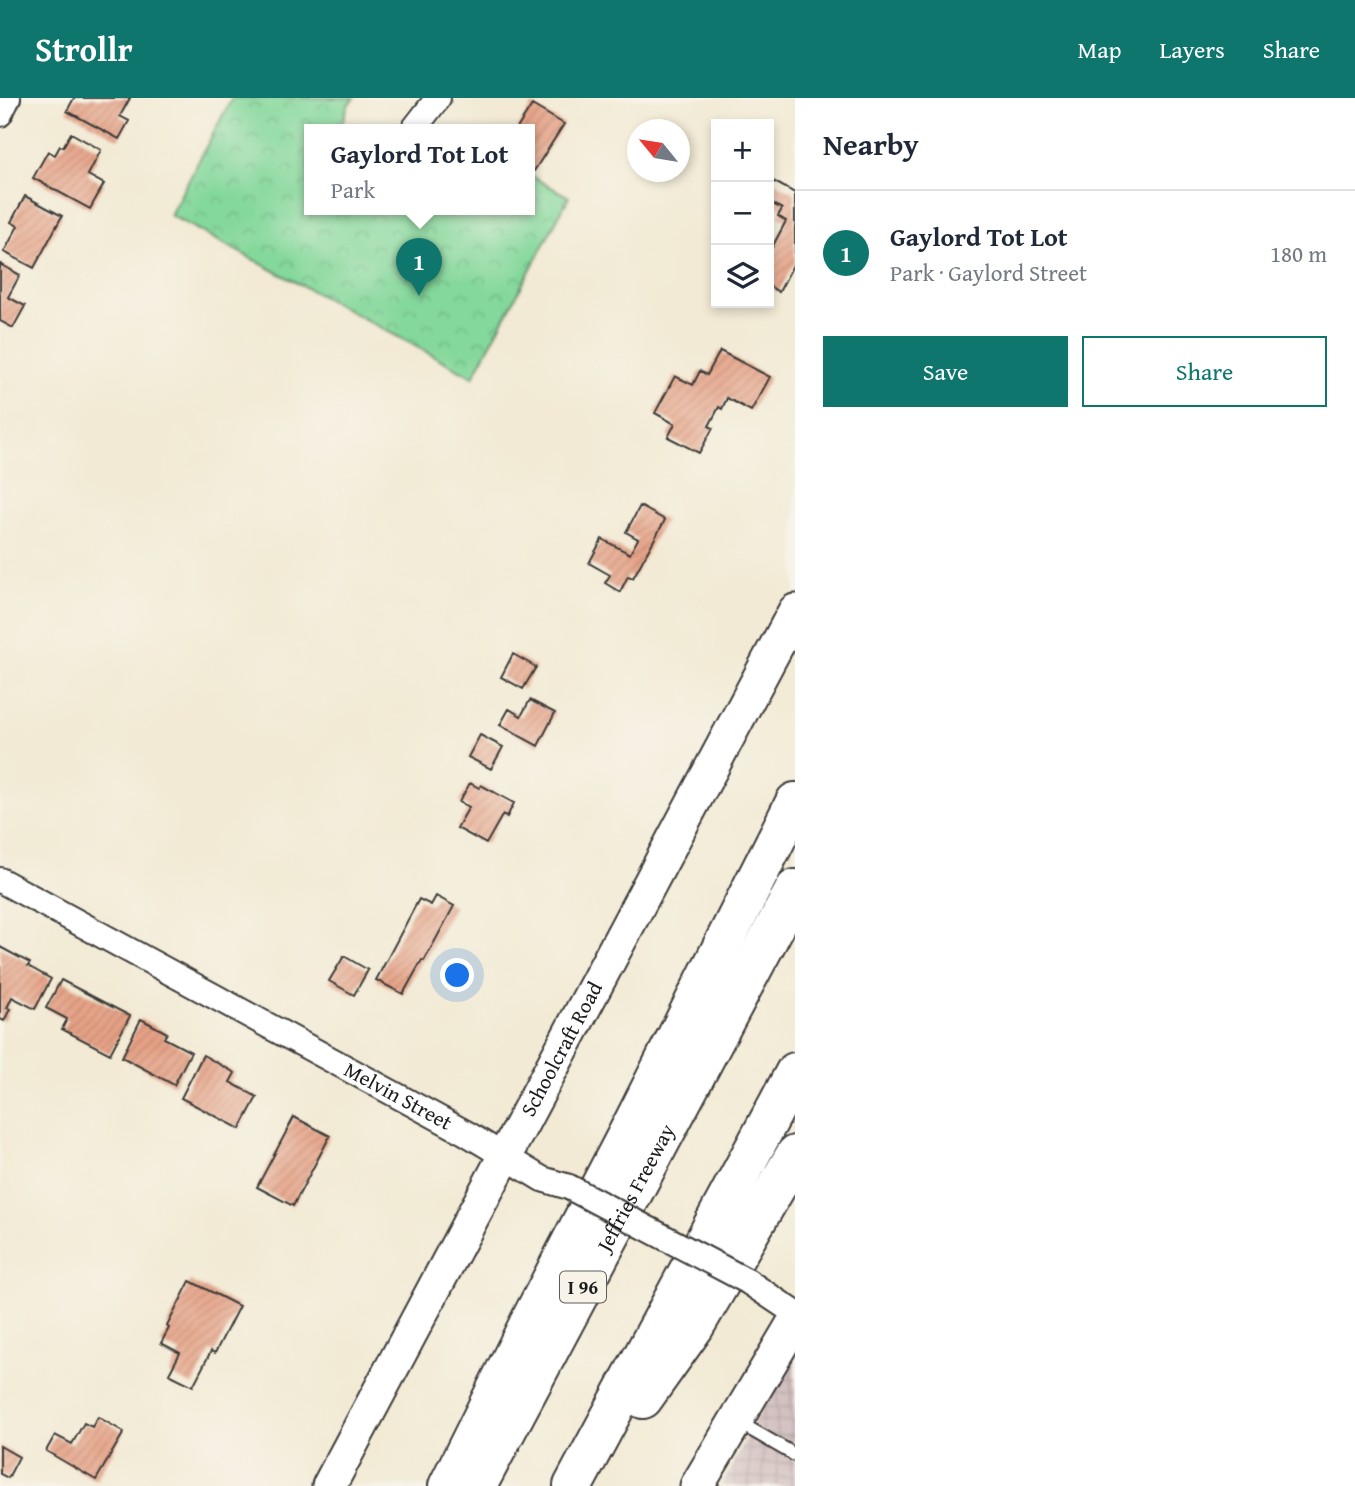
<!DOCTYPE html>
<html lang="en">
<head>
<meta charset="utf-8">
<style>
	:root { --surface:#fff; --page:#f2f2f3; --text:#1f2937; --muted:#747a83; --line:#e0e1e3; --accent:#0f766e }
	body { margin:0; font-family:"Gentium Book Plus",serif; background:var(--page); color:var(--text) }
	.controls { position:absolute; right:21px; top:21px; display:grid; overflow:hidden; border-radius:0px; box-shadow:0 4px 10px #0003 }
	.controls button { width:63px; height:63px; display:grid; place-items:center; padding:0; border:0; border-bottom:2px solid var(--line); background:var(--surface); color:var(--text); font:35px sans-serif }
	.compass { position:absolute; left:627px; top:21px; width:63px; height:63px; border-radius:50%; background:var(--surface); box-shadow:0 4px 10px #0003; rotate:300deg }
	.you { position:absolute; left:458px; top:878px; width:24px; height:24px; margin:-18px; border:5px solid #fff; border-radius:50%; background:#1a73e8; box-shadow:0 0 0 10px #1a73e833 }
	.badge { display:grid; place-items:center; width:46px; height:46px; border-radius:50%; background:var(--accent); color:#fff; font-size:23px; font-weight:700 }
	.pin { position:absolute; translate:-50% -58px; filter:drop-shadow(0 2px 4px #0008) }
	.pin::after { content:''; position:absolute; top:37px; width:24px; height:21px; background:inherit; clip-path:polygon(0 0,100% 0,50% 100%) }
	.popup { position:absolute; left:304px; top:26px; width:231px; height:91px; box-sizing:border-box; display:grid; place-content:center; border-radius:0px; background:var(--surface); filter:drop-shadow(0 2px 5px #0005); font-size:23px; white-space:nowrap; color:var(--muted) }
	.popup b { font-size:26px; color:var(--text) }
	.popup::after { content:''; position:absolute; left:50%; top:100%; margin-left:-14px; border:14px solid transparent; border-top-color:var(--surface) }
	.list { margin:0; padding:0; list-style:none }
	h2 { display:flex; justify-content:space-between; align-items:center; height:91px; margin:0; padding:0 28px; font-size:30px }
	h2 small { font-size:23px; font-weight:400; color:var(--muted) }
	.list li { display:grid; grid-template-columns:46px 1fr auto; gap:21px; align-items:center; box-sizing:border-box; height:126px; padding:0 28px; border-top:2px solid var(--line) }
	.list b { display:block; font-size:26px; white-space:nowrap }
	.list p { margin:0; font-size:23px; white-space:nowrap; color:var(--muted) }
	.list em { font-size:23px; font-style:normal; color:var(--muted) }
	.actions { display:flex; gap:14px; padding:21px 28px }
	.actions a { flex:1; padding:16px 0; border:2px solid var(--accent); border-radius:0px; text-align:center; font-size:24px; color:var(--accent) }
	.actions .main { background:var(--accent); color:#fff }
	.icon { flex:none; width:38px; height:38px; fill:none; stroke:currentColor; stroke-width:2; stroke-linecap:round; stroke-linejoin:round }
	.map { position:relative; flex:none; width:795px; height:1388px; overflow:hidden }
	header { display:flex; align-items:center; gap:42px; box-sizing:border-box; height:98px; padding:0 35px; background:var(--accent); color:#fff }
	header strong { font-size:33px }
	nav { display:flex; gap:38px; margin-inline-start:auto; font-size:24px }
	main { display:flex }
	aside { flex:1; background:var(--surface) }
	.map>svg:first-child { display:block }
	.industrial { fill:url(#industrial-grid) }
	.park { fill:url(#park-crowns); stroke:#507a5c; stroke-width:2 }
	.building { fill:url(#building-hatch) }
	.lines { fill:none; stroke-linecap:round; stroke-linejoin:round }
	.service-casing { stroke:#3c3b38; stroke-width:16 }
	.minor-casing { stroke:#3c3b38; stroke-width:28 }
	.secondary-casing { stroke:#3c3b38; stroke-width:37 }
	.motorway-casing { stroke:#3c3b38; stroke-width:42 }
	.service { stroke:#fff; stroke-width:12 }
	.minor { stroke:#fff; stroke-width:24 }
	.secondary { stroke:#fff; stroke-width:33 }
	.motorway { stroke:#fff; stroke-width:38 }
	.minor-bridge-casing { stroke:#3c3b38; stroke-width:28; stroke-linecap:butt }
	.minor-bridge { stroke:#fff; stroke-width:24 }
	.labels { text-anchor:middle; stroke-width:7; stroke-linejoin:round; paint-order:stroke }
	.shield { fill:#f7f3e8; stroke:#5e5c59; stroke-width:2 }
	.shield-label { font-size:19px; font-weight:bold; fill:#1c1c1c }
	.street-label { font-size:21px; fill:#1c1c1c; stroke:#f7f3e8 }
</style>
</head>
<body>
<header>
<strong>Strollr</strong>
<nav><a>Map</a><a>Layers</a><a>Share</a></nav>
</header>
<main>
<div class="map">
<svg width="795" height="1388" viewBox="0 0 795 1388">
	<defs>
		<pattern id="industrial-grid" width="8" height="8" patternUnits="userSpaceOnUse" patternTransform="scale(1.75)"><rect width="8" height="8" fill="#d2bfc0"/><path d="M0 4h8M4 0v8" fill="none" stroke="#b4a4a4"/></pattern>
		<pattern id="park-crowns" width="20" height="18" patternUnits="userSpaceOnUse" patternTransform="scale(1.75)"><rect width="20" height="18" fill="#84d89b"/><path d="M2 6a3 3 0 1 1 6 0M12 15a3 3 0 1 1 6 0" fill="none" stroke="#71b985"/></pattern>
		<pattern id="building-hatch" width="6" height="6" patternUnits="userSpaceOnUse" patternTransform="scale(1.75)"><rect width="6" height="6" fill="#e5a185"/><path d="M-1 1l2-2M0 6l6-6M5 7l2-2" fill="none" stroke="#c48a72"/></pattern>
	</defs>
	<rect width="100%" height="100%" fill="#f7f3e8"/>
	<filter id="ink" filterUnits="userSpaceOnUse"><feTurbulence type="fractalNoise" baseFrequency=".0143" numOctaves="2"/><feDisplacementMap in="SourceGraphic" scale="14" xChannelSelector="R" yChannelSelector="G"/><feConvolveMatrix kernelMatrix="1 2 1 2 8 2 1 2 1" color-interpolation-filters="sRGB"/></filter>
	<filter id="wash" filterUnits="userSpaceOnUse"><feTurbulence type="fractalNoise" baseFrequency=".00686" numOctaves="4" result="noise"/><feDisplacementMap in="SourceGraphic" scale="28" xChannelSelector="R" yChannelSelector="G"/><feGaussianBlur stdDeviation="1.57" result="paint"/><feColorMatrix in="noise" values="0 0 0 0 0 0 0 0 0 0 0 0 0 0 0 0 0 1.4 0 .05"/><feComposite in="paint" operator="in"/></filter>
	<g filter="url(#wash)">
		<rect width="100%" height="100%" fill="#f2ead4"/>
		<path class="industrial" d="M 795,1246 L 795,1388 L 721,1388 Z"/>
		<path class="park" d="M 232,0 L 354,0 L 348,7 L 340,32 L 309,32 L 309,112 L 529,112 L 529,77 L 569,99 L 473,279 L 170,117 Z"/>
		<g id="blocks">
			<path class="building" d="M 74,0 L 130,0 L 120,18 L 129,23 L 119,41 L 67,13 Z
				M 532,7 L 564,26 L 534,73 L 529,70 L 529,32 L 516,32 Z
				M 71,35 L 101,52 L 88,77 L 104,86 L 90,111 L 33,80 L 48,53 L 55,57 L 60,48 L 63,49 Z
				M 773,83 L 795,95 L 795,168 L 793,167 L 779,194 L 769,188 L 769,152 L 770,153 L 786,123 L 778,118 L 782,111 L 769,104 L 769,92 Z
				M 25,98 L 62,118 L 34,170 L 4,154 L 18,128 L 11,124 Z
				M 0,166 L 20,177 L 8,199 L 25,208 L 13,230 L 0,223 Z
				M 720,253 L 770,279 L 751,313 L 727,300 L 722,311 L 719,309 L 709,328 L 713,330 L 699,355 L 668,339 L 675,326 L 655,315 L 675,278 L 693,287 L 700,273 L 707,277 Z
				M 640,408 L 665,422 L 633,480 L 628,478 L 620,494 L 605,485 L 610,477 L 589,465 L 602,441 L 630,456 L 638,441 L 626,434 Z
				M 513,556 L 536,569 L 523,591 L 501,579 Z
				M 530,602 L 555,615 L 538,648 L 500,627 L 509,611 L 521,618 Z
				M 480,637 L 503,649 L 491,671 L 468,659 Z
				M 470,685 L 479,690 L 481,687 L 514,705 L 507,719 L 503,716 L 486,746 L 457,730 L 469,709 L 459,704 Z
				M 436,798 L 454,808 L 424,863 L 422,862 L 403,896 L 376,882 L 419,801 L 431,807 Z
				M 0,849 L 30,865 L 28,868 L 51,881 L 35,911 L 12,899 L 7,910 L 10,911 L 4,923 L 0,921 Z
				M 344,858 L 368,872 L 354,897 L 329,883 Z
				M 61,882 L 130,918 L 110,956 L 62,931 L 67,921 L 46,910 Z
				M 141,921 L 167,935 L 164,940 L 191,954 L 174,987 L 122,959 Z
				M 203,957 L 235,975 L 230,984 L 257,999 L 240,1031 L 181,1000 Z
				M 294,1019 L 330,1038 L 293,1108 L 257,1089 Z
				M 190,1183 L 239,1208 L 215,1255 L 211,1253 L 193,1288 L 169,1276 L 180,1255 L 161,1245 L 169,1230 L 167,1228 Z
				M 98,1319 L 124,1334 L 96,1382 L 46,1353 L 55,1337 L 72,1346 L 84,1325 L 92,1329 Z
				M 0,1348 L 19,1359 L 8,1380 L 0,1376 Z"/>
		</g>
	</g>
	<g filter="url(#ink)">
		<use href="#blocks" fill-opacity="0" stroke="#3c3b38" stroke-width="2"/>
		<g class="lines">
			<g class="service-casing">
				<path id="service" d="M 738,1324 L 795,1357"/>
			</g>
			<g class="minor-casing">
				<g id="minor">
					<path d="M 0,16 L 8,0"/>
					<path d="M 413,32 L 438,0"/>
					<path id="s1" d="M 0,782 L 466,1035 L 542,1081 L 569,1089"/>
					<path d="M 747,1183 L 795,1215"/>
				</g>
			</g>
			<g class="secondary-casing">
				<g id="secondary">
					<path id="s2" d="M 329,1388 L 795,513"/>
					<path d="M 697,1388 L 795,1223"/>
				</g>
			</g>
			<g class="motorway-casing">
				<g id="motorway">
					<path d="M 643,1301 L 695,1228 L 795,1057"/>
					<path d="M 448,1388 L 533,1217 L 634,1023 L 795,704"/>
					<path id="s3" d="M 477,1388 L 795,791"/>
					<path d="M 573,1388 L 795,974"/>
				</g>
			</g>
			<use href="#service" class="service"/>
			<use href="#minor" class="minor"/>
			<use href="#secondary" class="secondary"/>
			<use href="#motorway" class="motorway"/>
			<g class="minor-bridge-casing">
				<path id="minor-bridge" d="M 569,1089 L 747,1183"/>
			</g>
			<use href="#minor-bridge" class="minor-bridge"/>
		</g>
	</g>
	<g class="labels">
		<rect class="shield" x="560" y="1173.5" width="46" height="31" rx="5"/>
		<g class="shield-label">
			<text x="583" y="1196">I 96</text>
		</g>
		<g class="street-label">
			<text dy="7" stroke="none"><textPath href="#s2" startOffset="495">Schoolcraft Road</textPath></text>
			<text dy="7" stroke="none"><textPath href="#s1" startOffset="453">Melvin Street</textPath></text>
			<text dy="7" stroke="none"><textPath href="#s3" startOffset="338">Jeffries Freeway</textPath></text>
		</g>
	</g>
</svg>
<div class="controls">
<button>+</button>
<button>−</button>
<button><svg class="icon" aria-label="layers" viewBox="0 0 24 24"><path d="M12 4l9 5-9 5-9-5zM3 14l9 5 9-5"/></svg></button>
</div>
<svg class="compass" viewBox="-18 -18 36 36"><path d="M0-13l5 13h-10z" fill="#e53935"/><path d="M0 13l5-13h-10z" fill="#747a83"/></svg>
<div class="you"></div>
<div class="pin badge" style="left:419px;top:198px">1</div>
<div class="popup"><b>Gaylord Tot Lot</b>Park</div>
</div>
<aside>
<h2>Nearby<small></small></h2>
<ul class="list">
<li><span class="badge">1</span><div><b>Gaylord Tot Lot</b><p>Park · Gaylord Street</p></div><em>180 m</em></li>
</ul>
<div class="actions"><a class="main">Save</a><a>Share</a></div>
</aside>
</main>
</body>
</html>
